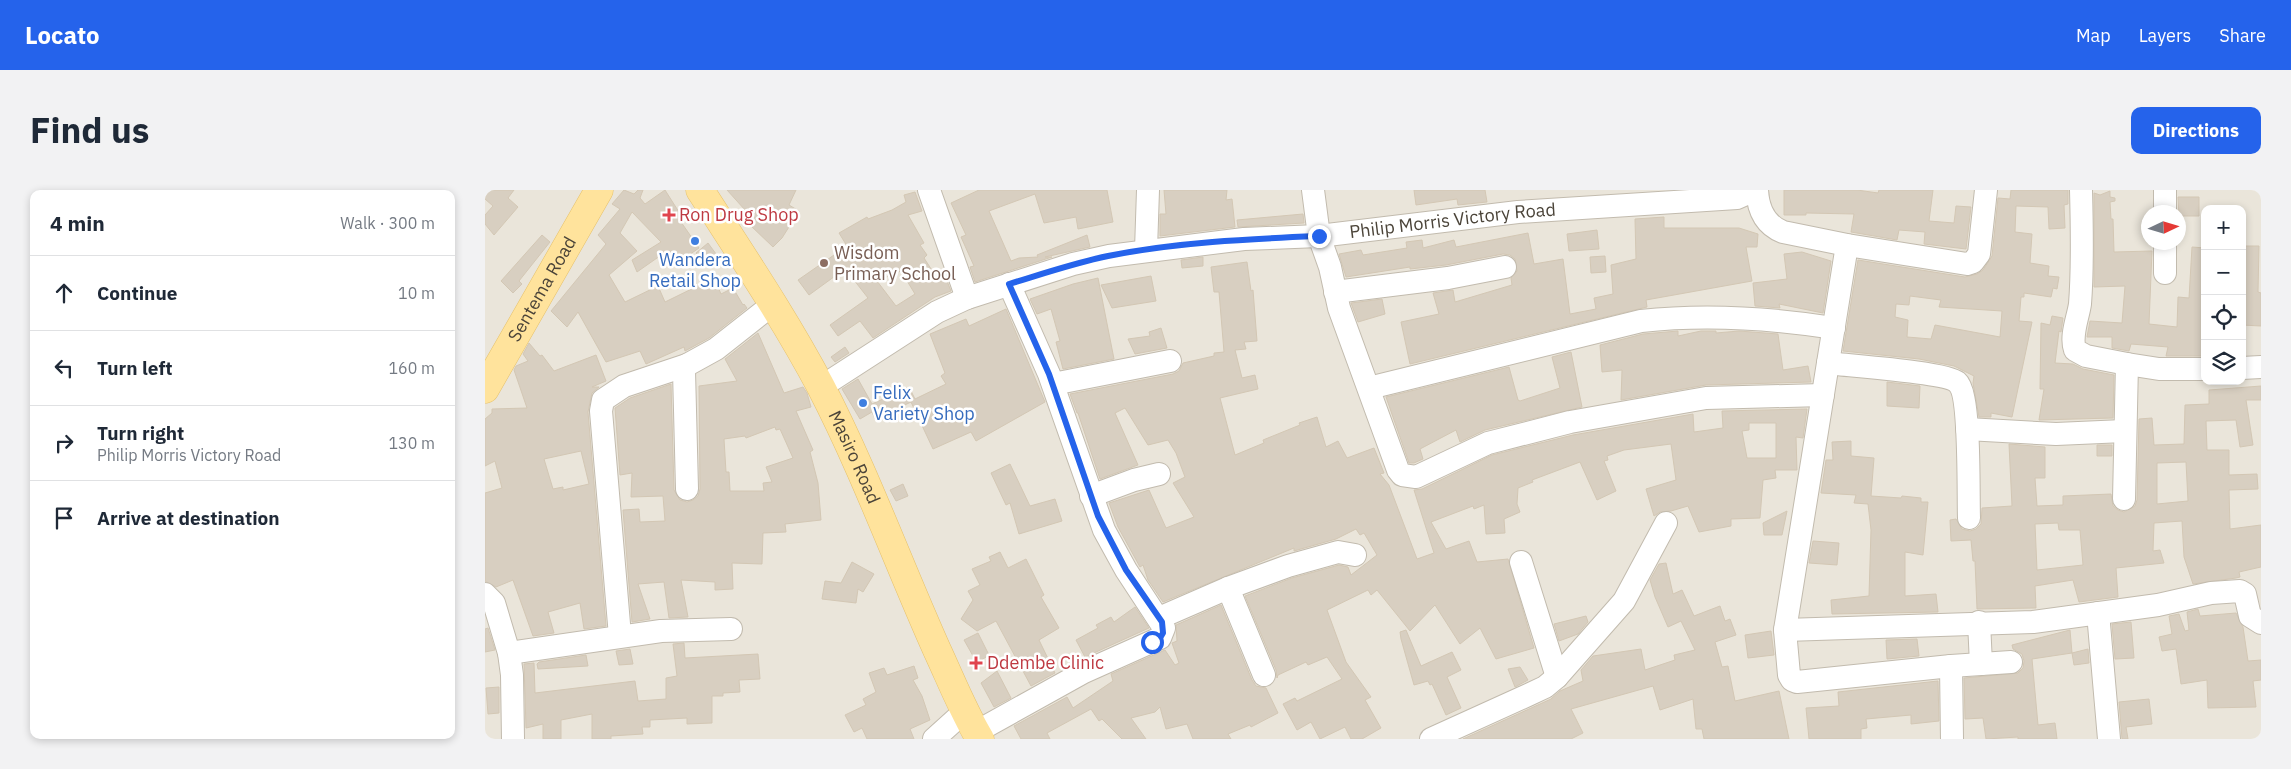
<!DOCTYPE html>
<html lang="en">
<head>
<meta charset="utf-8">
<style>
	:root { --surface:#fff; --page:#f2f2f3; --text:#1f2937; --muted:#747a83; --line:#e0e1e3; --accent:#2563eb }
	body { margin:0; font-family:"IBM Plex Sans",sans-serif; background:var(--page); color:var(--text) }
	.controls { position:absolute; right:15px; top:15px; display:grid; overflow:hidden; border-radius:10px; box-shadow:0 2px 8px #0003 }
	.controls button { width:45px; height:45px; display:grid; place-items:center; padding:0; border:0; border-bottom:1px solid var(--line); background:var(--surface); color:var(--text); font:25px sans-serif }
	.compass { position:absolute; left:1656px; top:15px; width:45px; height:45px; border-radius:50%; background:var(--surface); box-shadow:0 2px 8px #0003; rotate:86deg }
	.stop { position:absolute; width:15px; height:15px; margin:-11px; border:4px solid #2563eb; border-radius:50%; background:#fff }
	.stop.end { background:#2563eb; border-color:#fff; box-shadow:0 1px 5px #0008 }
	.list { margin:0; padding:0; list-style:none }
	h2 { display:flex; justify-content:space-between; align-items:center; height:65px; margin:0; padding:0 20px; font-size:21px }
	h2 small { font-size:16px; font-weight:400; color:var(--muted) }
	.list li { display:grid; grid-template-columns:32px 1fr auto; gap:15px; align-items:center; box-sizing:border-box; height:75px; padding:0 20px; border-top:1px solid var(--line) }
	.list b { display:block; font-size:19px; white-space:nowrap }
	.list p { margin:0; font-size:16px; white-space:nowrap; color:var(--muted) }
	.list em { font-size:16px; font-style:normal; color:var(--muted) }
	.icon { flex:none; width:28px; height:28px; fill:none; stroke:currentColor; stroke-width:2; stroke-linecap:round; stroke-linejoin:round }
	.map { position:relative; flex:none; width:1776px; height:549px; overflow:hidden; border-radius:10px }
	header { display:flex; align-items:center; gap:30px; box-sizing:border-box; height:70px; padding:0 25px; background:var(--accent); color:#fff }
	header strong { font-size:24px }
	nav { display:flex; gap:28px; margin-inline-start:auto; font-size:18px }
	.intro { display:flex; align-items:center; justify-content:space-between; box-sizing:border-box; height:120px; padding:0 30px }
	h1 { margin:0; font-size:35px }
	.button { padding:12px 22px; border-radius:10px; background:var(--accent); color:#fff; font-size:18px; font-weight:700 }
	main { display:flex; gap:30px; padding:0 30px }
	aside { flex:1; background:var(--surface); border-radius:10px; box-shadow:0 2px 8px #0003 }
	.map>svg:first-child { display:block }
	.residential { fill:#eae5da; fill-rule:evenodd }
	.building { fill:#d8cfc1; stroke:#d3c7b4; fill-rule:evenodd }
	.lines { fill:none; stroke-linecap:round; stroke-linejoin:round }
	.minor-casing { stroke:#c2bbae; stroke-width:24 }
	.major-casing { stroke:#e6c16a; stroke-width:29 }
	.minor { stroke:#fff; stroke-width:22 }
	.major { stroke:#ffe39c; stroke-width:28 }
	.route { stroke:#2563eb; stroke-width:6 }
	.health-dot { fill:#e0444e; stroke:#fff; stroke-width:2 }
	.shop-dot { fill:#3f7fe0; stroke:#fff; stroke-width:2 }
	.education-dot { fill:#8d6e63; stroke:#fff; stroke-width:2 }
	.labels { text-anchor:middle; stroke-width:5; stroke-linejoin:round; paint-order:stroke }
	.health-label { font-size:18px; fill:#be3a42; stroke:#fff; text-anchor:start }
	.street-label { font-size:18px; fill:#4b4439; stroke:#fff }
	.education-label { font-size:18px; fill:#785e54; stroke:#fff; text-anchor:start }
	.shop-label { font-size:18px; fill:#366cbe; stroke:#fff }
</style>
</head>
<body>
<header>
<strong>Locato</strong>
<nav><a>Map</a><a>Layers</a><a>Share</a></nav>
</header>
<div class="intro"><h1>Find us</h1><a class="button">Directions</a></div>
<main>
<aside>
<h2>4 min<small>Walk · 300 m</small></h2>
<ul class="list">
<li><svg class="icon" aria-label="ahead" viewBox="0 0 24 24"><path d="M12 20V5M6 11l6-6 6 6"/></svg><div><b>Continue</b></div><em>10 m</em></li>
<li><svg class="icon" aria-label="left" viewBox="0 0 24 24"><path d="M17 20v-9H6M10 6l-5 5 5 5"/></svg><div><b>Turn left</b></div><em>160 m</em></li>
<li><svg class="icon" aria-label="right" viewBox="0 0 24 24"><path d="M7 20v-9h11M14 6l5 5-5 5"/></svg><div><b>Turn right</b><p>Philip Morris Victory Road</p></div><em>130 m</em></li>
<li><svg class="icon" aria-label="arrive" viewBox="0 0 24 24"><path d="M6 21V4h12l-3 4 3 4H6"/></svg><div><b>Arrive at destination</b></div></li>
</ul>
</aside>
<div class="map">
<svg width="1776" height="549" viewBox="0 0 1776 549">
	<rect width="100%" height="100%" fill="#f6f3ec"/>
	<path class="residential" d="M 0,0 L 1776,0 L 1776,549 L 0,549 ZM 1720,19 L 1757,19 L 1757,191 L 1720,191 ZM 1664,22 L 1694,22 L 1694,52 L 1664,52 Z"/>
	<path class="building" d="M 0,0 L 29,0 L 23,8 L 33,17 L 9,45 L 0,34 L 0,25 L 8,16 L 0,9 Z
		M 139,0 L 149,4 L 153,0 L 158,0 L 155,8 L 160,14 L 180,0 L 199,30 L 196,32 L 214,58 L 191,74 L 182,61 L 152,82 L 147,70 L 176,52 L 147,22 L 135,43 L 152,61 L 124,85 L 140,112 L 173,96 L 180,112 L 229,88 L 236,104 L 248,98 L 258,115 L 259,114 L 262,118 L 224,148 L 200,161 L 199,157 L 161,174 L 155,161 L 121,172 L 93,122 L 82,137 L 66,121 L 121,54 L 113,45 L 135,19 L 127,14 Z
		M 242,0 L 311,0 L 304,15 L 314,21 L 297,48 L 288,57 L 265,35 L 269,30 Z
		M 494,0 L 622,0 L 628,32 L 593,39 L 591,27 L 559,33 L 550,4 L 504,21 L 526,71 L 534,68 L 553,67 L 552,65 L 602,45 L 605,57 L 560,67 L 567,67 L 490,92 L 485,77 L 489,76 L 476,47 L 481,45 L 466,13 Z
		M 679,0 L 742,0 L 741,10 L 747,9 L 750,37 L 675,46 L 675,24 L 681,24 Z
		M 929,0 L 1000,0 L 1002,12 L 973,15 L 972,9 L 931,15 Z
		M 1299,0 L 1372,0 L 1393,3 L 1394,0 L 1448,0 L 1444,31 L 1469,33 L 1471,16 L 1486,17 L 1481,59 L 1439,54 L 1440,42 L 1414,40 L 1412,50 L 1366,42 L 1369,24 L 1321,23 L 1321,25 L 1299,25 Z
		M 1526,0 L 1583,0 L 1583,14 L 1579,15 L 1580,38 L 1564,39 L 1563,17 L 1531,16 L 1530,42 L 1547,44 L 1545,73 L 1564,76 L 1563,86 L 1574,87 L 1572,99 L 1568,98 L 1566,107 L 1539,103 L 1539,107 L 1536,107 L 1534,131 L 1547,132 L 1527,227 L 1506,223 L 1506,227 L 1494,227 L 1488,193 L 1489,186 L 1469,176 L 1434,169 L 1358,161 L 1373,70 L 1480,87 L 1492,84 L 1498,80 L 1507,66 L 1513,8 L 1525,9 ZM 1425,106 L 1456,110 L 1454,117 L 1517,121 L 1515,147 L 1450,135 L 1446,149 L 1422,147 L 1423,130 L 1410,127 L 1411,114 L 1424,115 Z
		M 1625,1 L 1625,7 L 1630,8 L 1630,11 L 1625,12 L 1626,29 L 1628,29 L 1629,62 L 1667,61 L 1664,134 L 1692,137 L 1693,107 L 1704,108 L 1707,57 L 1720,58 L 1720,166 L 1681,166 L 1683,157 L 1646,154 L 1644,161 L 1627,158 L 1627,147 L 1602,147 L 1605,131 L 1637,133 L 1640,96 L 1609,97 L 1609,3 L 1615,5 Z
		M 430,2 L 437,21 L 423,25 L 439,53 L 435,55 L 442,65 L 439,68 L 452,88 L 460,86 L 466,101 L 450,107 L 388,148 L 375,131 L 353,146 L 345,135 L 383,108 L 365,85 L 362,87 L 357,81 L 324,105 L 313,90 L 362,56 L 354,43 L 382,27 L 383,29 L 407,20 L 421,12 L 419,5 ZM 416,81 L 430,104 L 411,116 L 392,91 Z
		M 1693,7 L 1714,7 L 1714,26 L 1694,26 Z
		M 818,24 L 819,33 L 753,37 L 752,30 Z
		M 1179,27 L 1179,38 L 1254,38 L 1273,44 L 1272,57 L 1261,57 L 1267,91 L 1161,110 L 1162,117 L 925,174 L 916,132 L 954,124 L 948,103 L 968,100 L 970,112 L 1027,95 L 1026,88 L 1032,81 L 1030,69 L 1025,65 L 1018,64 L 961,75 L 925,79 L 925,77 L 861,87 L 854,64 L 876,60 L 878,65 L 922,58 L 921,52 L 937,50 L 938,58 L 969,50 L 971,57 L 1043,43 L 1049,74 L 1078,69 L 1085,124 L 1111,119 L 1109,108 L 1128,104 L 1126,75 L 1151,69 L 1150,29 Z
		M 1112,40 L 1114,59 L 1084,61 L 1082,44 Z
		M 57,45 L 65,52 L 34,91 L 37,94 L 28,103 L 16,91 Z
		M 223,53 L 234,68 L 223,77 L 211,63 Z
		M 1757,56 L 1774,56 L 1773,102 L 1776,103 L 1776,136 L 1757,135 Z
		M 1317,62 L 1346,71 L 1338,123 L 1294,114 L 1295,118 L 1270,116 L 1268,93 L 1302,89 L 1299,64 Z
		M 1120,66 L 1121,82 L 1106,83 L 1105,67 Z
		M 718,67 L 718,76 L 697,78 L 696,70 Z
		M 762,72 L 766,101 L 768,100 L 772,151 L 759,152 L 761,159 L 750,160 L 757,188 L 770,185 L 773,199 L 735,208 L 750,265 L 779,253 L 778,250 L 815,235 L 814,233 L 832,227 L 841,257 L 853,251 L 862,268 L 889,258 L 899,283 L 895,284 L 904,295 L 932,369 L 949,363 L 929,300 L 937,299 L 1007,265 L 1088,245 L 1208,224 L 1209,242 L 1238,238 L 1237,221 L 1322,219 L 1318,248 L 1311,247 L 1312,280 L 1290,280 L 1291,288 L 1278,290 L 1275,328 L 1246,329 L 1246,336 L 1214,342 L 1203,316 L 1186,321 L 1175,322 L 1169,326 L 1161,299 L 1191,290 L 1186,254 L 1139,260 L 1122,266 L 1123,270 L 1119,271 L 1131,301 L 1112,310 L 1095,272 L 1047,290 L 1048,292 L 1033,298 L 1032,314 L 1035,322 L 1019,329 L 1020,343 L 1001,344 L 999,315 L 989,319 L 988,316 L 946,332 L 961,359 L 984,351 L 992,372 L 1023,369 L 1049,458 L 1011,469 L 995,438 L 975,454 L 950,415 L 925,441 L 892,400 L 886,405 L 883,400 L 842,420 L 861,472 L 886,507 L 880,510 L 896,538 L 877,549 L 866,549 L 860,537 L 835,549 L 826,532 L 812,540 L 798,514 L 810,508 L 812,511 L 857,489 L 842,467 L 823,475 L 821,472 L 793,485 L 792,488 L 791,480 L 760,406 L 807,388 L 854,375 L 863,377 L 866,385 L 892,365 L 879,343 L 875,345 L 871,339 L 851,349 L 809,361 L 809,358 L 678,412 L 663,390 L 658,375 L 655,377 L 633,337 L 624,313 L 664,300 L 681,338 L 709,327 L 688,293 L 700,287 L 691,263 L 683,250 L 663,255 L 640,218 L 630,223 L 653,275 L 615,289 L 593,223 L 592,223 L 585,204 L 688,184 L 694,181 L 698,173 L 729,166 L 729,163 L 739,162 L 734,102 L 729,102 L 726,77 ZM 1264,233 L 1291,233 L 1291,268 L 1262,268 L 1257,241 L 1264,240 Z
		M 666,86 L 671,111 L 627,118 L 616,95 Z
		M 613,88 L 629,169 L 578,179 L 571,152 L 575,151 L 566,119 L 552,124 L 545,109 L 588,94 Z
		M 897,109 L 900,124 L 873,132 L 866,113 Z
		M 521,119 L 560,212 L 491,251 L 486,242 L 448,259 L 426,212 L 390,229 L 387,222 L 375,229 L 357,199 L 373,189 L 387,214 L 424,197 L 430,209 L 461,194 L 456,186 L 460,183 L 445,144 L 481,129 L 484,136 Z
		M 1567,126 L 1578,128 L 1576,142 L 1574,141 L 1570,173 L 1588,174 L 1598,179 L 1629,185 L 1628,228 L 1554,230 L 1559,199 L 1555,199 L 1556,133 L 1565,135 Z
		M 676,138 L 682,158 L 650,164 L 643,149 L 665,146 L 664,142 Z
		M 1193,141 L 1193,146 L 1216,141 L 1231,141 L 1231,143 L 1254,141 L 1293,144 L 1298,180 L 1323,176 L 1326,192 L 1221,195 L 1136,210 L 1137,180 L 1117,182 L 1115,155 L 1158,144 Z
		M 273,143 L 299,203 L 318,197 L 322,203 L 326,217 L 311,221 L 328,260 L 325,262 L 333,293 L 336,330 L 300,334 L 301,342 L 278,343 L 277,374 L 247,373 L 248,399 L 230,400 L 230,392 L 196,390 L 203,427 L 184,428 L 179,392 L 153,394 L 165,429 L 147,432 L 138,320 L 154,319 L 155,332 L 180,331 L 178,306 L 146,307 L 147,283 L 135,285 L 130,218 L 145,208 L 186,194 L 189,300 L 195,310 L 202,312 L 208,310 L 213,306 L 215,299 L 214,196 L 252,191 L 240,169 ZM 290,237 L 291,240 L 295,239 L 308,268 L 281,277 L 287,292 L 278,293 L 279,301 L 245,301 L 244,282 L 241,282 L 239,249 L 260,246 L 261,248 Z
		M 44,153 L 55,166 L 57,165 L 69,181 L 111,165 L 121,191 L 107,197 L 114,197 L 107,203 L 103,222 L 121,436 L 99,439 L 95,413 L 63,422 L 69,443 L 48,446 L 28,390 L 11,397 L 0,391 L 0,303 L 17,298 L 10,271 L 0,276 L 0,229 L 7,223 L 7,219 L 42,218 L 29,180 L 31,176 L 43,171 L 38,164 ZM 96,261 L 104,294 L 78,300 L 78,297 L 68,299 L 59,269 Z
		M 360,157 L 364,163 L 350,172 L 346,167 Z
		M 1086,162 L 1097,217 L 1000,240 L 975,252 L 971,240 L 935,259 L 938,269 L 929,273 L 924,273 L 901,207 L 1024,177 L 1033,210 L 1035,211 L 1075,198 L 1067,167 Z
		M 1402,192 L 1435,196 L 1434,218 L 1402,216 Z
		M 1776,196 L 1776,210 L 1761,210 L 1768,255 L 1755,257 L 1751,230 L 1721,231 L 1722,260 L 1744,260 L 1744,285 L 1772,284 L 1773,299 L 1744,300 L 1745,339 L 1776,335 L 1776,377 L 1754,382 L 1755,387 L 1751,388 L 1708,394 L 1699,367 L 1697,331 L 1669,333 L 1668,361 L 1675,360 L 1679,373 L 1631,378 L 1633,407 L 1594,412 L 1588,390 L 1550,396 L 1551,418 L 1492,419 L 1490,371 L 1488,371 L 1486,350 L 1466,351 L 1465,330 L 1471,329 L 1477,339 L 1485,341 L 1491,339 L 1496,334 L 1497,318 L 1527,316 L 1524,254 L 1560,257 L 1560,288 L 1550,288 L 1552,316 L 1578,315 L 1578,306 L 1626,304 L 1628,316 L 1633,320 L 1639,322 L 1650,316 L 1652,310 L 1654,229 L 1667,228 L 1669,255 L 1699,254 L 1700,215 L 1724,214 L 1724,200 ZM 1701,272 L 1703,311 L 1672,314 L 1672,273 ZM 1573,333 L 1574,340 L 1595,340 L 1598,375 L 1552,380 L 1550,334 Z
		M 1366,251 L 1366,266 L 1389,268 L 1386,306 L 1416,308 L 1417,306 L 1436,308 L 1436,312 L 1443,312 L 1438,365 L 1420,362 L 1420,406 L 1451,404 L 1453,422 L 1347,424 L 1346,410 L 1384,406 L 1386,340 L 1383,314 L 1369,313 L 1371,305 L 1336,303 L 1341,270 L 1348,270 L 1347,252 Z
		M 1612,255 L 1627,255 L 1627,266 L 1612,266 Z
		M 525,274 L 545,316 L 570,309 L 577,331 L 534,344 L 525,313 L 521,315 L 506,283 Z
		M 418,294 L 423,306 L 411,311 L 405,300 Z
		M 1302,321 L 1297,345 L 1279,345 L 1278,333 Z
		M 1328,351 L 1354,353 L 1352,375 L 1324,373 Z
		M 515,362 L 523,378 L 541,369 L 559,405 L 556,407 L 574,438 L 554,450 L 570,483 L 546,496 L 511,431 L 492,441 L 476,429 L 488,410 L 483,401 L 495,395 L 487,379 L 506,371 L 504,367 Z
		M 367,372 L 389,384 L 378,402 L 373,399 L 371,413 L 337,409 L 340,391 L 356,393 Z
		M 1181,373 L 1188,404 L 1197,400 L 1209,426 L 1235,416 L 1240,431 L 1245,429 L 1251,445 L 1230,452 L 1237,477 L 1243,476 L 1250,511 L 1294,501 L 1304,549 L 1219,549 L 1217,539 L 1211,539 L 1208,509 L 1175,520 L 1168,496 L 1086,519 L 1098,543 L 1086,549 L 978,549 L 1066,509 L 1075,501 L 1098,491 L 1096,480 L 1108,466 L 1156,459 L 1160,480 L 1190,470 L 1189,465 L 1210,460 L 1196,431 L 1183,437 L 1170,407 L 1165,390 L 1174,374 Z
		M 736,415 L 767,490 L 771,496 L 781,498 L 793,523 L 766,537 L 765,535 L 743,544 L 746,549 L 708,549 L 702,534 L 681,539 L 675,517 L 670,522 L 646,528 L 661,549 L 637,549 L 617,529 L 614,531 L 606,519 L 562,543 L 565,549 L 536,549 L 529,536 L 582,507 L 588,518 L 628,491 L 626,484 L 680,460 L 690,475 L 694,473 L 687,453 L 692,451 L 691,435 Z
		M 650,417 L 664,438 L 600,467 L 591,450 L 613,438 L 611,435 L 626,427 L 629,432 Z
		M 1713,419 L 1715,426 L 1751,423 L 1758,437 L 1763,471 L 1776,470 L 1776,490 L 1768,491 L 1771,517 L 1723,518 L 1722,490 L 1696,494 L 1691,459 L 1677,461 L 1674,447 L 1687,444 L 1684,426 L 1694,424 L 1700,441 L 1704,440 L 1702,422 Z
		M 1101,426 L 1103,432 L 1093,444 L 1074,451 L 1069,434 Z
		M 1646,432 L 1649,468 L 1630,469 L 1627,434 Z
		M 3,438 L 10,460 L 0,462 L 0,439 Z
		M 921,440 L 936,476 L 967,462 L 976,480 L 962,487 L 976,518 L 961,525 L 947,494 L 945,495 L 943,491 L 929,495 L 916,449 L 915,442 Z
		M 1585,440 L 1587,463 L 1547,469 L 1553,535 L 1570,533 L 1572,549 L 1533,549 L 1533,547 L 1501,549 L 1498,528 L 1480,529 L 1479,488 L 1533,483 L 1538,478 L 1539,471 L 1537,464 L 1528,459 L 1527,455 Z
		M 1286,441 L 1289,465 L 1263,468 L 1260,445 Z
		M 493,443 L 504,465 L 492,473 L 479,450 Z
		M 1432,449 L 1434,466 L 1402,469 L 1401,450 Z
		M 199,453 L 200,468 L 273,464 L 275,489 L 254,490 L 255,502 L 238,503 L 238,506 L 227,506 L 227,533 L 202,534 L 202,528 L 165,530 L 165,537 L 157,537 L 158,544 L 126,546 L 126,549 L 107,549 L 107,524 L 76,530 L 76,549 L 58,549 L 58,534 L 41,538 L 39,474 L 49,473 L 50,503 L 150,491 L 153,511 L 181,509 L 181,488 L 192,486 L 188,454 Z
		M 145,459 L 148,474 L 134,475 L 131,461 Z
		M 1603,459 L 1604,473 L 1589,475 L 1587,463 Z
		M 101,465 L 103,476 L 53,479 L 52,474 L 54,472 Z
		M 429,476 L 433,488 L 428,490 L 437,506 L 445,530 L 425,539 L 429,549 L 382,549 L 377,538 L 369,542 L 360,525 L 381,515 L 378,509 L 391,502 L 384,483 L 399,478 L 402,485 Z
		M 1035,477 L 1043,490 L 1030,497 L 1023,479 Z
		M 512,481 L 526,508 L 509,517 L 496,493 Z
		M 1453,491 L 1454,531 L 1426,534 L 1426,525 L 1381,529 L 1382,538 L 1376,539 L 1376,549 L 1324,549 L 1321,518 L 1354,516 L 1353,502 Z
		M 14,497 L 14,523 L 3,524 L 1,498 Z
		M 1664,509 L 1667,534 L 1641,537 L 1643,549 L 1637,549 L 1634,512 Z"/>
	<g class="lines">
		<g class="minor-casing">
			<g id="minor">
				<path d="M 444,0 L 482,108"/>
				<path d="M 828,0 L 834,46 L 845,77 L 854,118 L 913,280 L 917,285 L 931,287 L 1003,253 L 1085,232 L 1221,208 L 1338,205"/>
				<path d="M 1272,0 C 1273,19 1280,35 1298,42 L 1362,55 L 1482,74 L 1488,72 L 1494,64 L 1501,0"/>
				<path d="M 1596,0 C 1597,37 1598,76 1595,114 C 1593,128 1585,146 1590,160 L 1601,166 L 1642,174 L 1674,179 L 1720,179"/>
				<path d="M 1680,0 L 1680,22"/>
				<path d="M 1680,52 L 1680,83"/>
				<path d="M 1362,55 L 1300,440 L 1304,485 L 1307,490 L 1312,492 L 1466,476 L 1467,549"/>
				<path d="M 661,60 L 663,0"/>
				<path d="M 850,102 L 963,88 L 1020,77"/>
				<path d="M 1343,173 C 1365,176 1460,182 1472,192 C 1486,204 1483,305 1484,328"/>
				<path d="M 1757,178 L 1776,177"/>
				<path d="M 568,194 L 685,171"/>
				<path id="s1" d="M 336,197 L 452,122 L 482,108 L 588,74 L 624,66 L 759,49 L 834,46 L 1033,22 L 1252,8 L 1270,0"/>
				<path d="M 884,198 L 1156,131 C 1221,124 1285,128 1349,138"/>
				<path d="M 1482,239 L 1571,244 L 1639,241"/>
				<path d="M 202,299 L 199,181 L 202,175 L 231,159 L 287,115"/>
				<path d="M 606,306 L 649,290 L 674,284"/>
				<path d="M 1639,309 L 1642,174"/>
				<path d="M 1036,372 L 1072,487"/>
				<path d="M 743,398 L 779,485"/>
				<path d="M 0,404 L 9,413 L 24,463 L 27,485 L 28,549"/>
				<path d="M 1613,423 L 1624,549"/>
				<path d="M 674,428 L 743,398 L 803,376 L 853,362 L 870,365"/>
				<path d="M 1494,432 L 1496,474"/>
				<path d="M 1300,440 L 1548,432 L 1673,415 L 1726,403 L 1755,401 L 1760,404 L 1765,426 L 1776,433"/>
				<path d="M 135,446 L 116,221 L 118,210 L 139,196 L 202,175"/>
				<path d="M 24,463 L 176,441 L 246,439"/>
				<path d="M 1466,476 L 1526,472"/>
				<path d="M 491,542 L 599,482 L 675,448 L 679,438 L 641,380 L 619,340 L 564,184 L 524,94"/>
				<path d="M 449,549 L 480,521"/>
				<path d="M 946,549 L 1043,505 L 1060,497 L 1072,487 L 1139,411 L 1181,333"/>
			</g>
		</g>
		<g class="major-casing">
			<g id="major">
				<path id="s2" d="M 215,0 C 256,64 300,129 336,197 C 380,282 413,373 452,460 C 466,490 478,521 495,549"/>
				<path id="s3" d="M 0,199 L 114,0"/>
			</g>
		</g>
		<use href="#minor" class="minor"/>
		<use href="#major" class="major"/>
	</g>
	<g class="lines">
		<path class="route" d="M 667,452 L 675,448 L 678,443 L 677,432 L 641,380 L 613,326 L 564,184 L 524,94 C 557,84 589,73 623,66 C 692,52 764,49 834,46"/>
	</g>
	<g class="health-dot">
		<path d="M181.5 17.5h5v5h5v5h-5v5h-5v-5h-5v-5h5z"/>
		<path d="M488.5 465.5h5v5h5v5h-5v5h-5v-5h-5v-5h5z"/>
	</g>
	<g class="shop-dot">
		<circle cx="210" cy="51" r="5"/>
		<circle cx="378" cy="213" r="5"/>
	</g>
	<circle class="education-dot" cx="339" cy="73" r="5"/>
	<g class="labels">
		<g class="health-label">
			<text x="194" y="31">Ron Drug Shop</text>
			<text x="502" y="479">Ddembe Clinic</text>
		</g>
		<g class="street-label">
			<text dy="6" stroke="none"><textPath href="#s1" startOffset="665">Philip Morris Victory Road</textPath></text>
			<text dy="6" stroke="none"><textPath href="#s3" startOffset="115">Sentema Road</textPath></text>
			<text dy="6" stroke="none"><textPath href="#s2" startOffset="309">Masiro Road</textPath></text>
		</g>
		<g class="education-label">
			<text x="349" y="69">Wisdom<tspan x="349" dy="21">Primary School</tspan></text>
		</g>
		<g class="shop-label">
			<text x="210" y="76">Wandera<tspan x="210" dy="21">Retail Shop</tspan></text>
			<text x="388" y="209" text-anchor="start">Felix<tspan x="388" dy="21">Variety Shop</tspan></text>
		</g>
	</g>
</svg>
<div class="controls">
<button>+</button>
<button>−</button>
<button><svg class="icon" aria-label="locate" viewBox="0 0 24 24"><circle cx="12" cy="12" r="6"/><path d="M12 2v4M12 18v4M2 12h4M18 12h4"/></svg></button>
<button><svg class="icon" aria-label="layers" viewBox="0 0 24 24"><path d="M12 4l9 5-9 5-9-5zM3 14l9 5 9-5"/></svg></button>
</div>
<svg class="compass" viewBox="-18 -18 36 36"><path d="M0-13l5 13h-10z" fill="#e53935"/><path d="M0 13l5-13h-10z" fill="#747a83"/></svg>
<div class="stop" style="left:667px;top:452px"></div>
<div class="stop end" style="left:834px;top:46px"></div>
</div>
</main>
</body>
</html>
